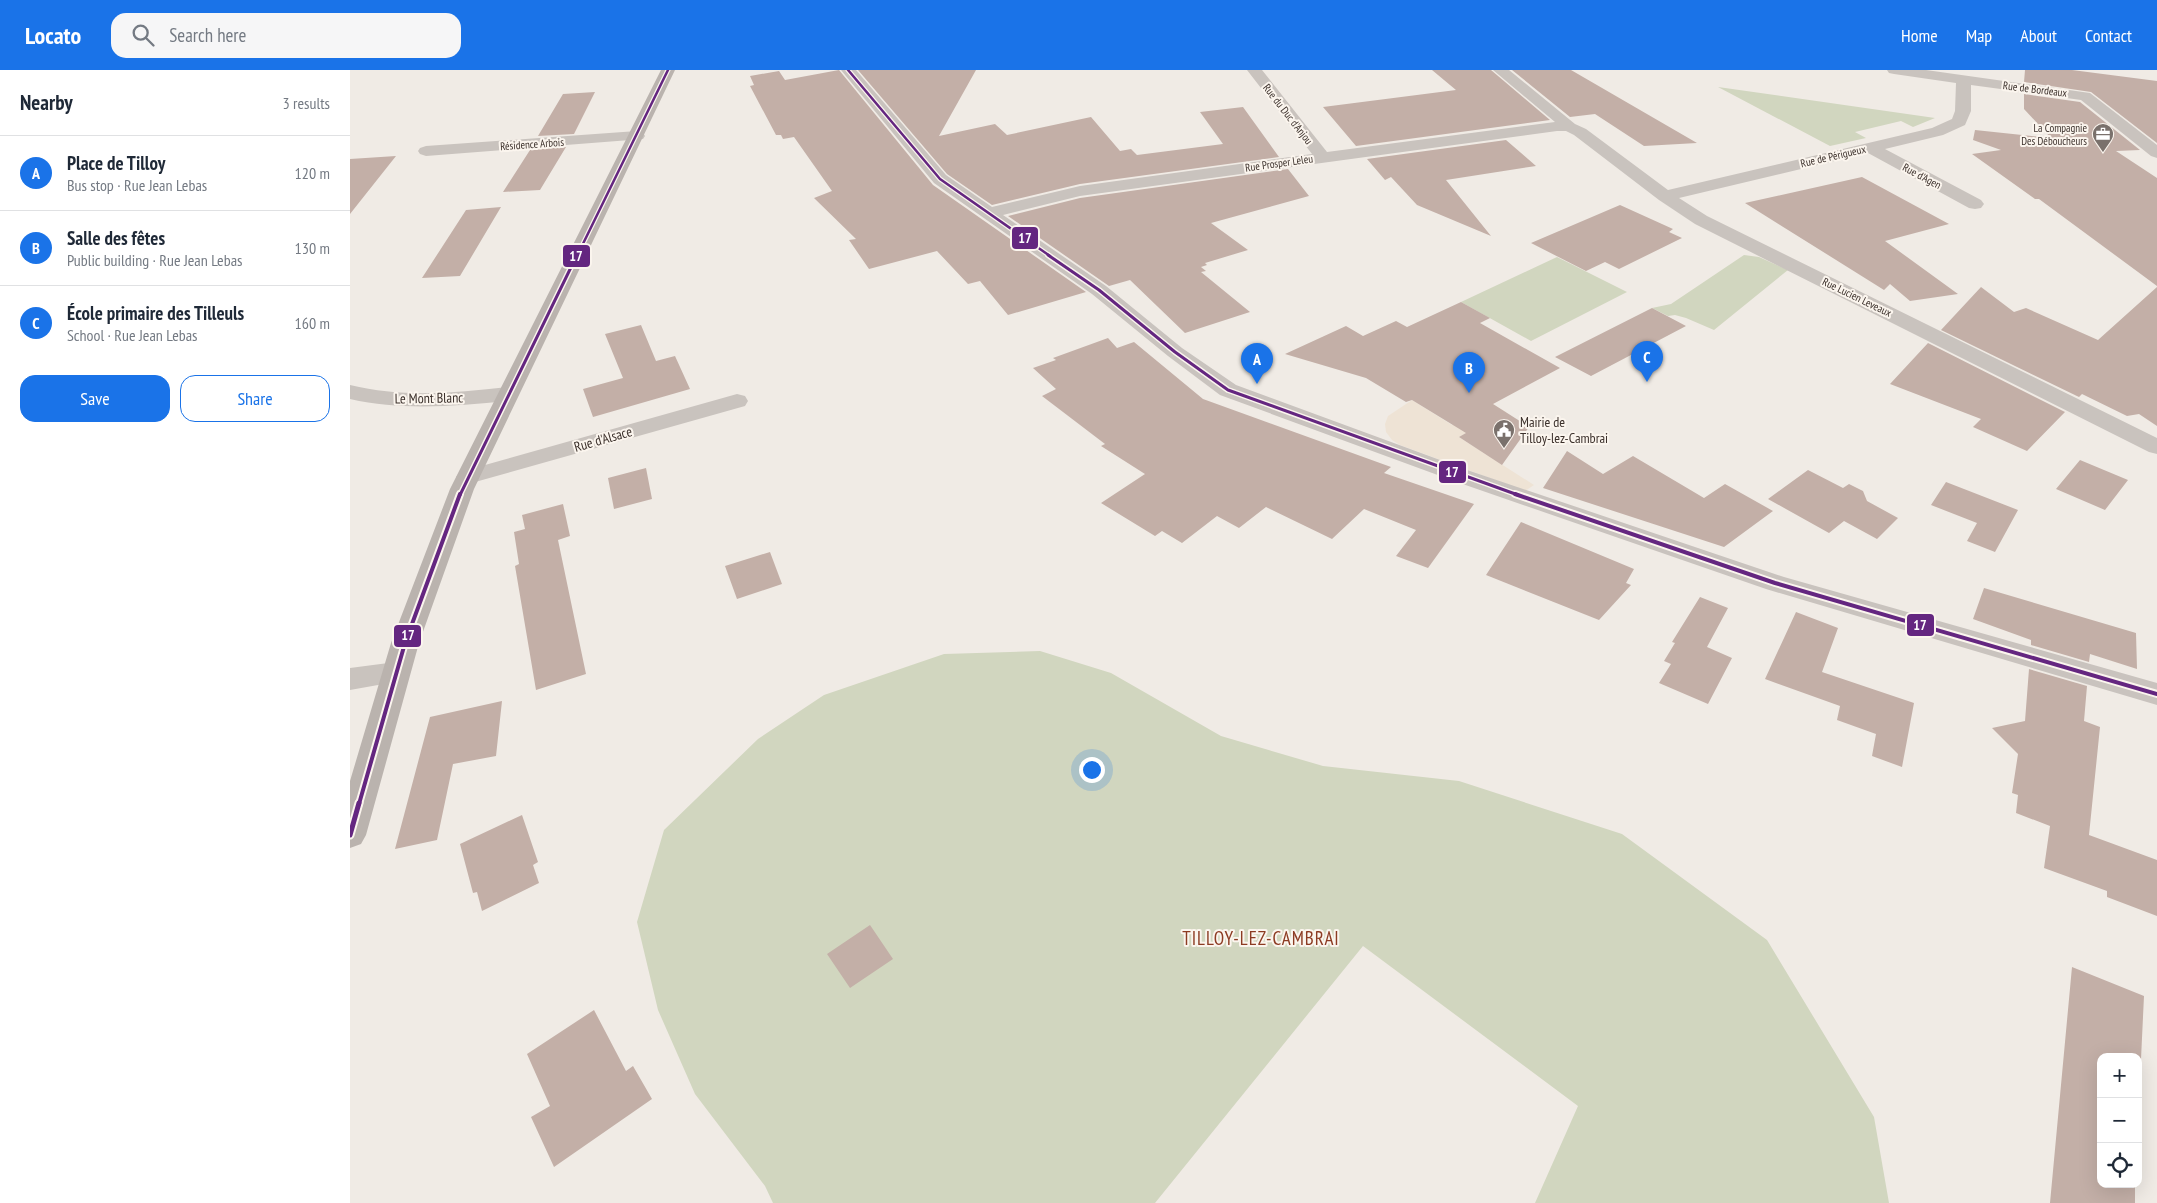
<!DOCTYPE html>
<html lang="en">
<head>
<meta charset="utf-8">
<style>
	:root { --surface:#fff; --page:#f6f6f7; --text:#1f2937; --muted:#747a83; --line:#e0e1e3; --accent:#1a73e8 }
	body { margin:0; font-family:"PT Sans Narrow",sans-serif; background:var(--page); color:var(--text) }
	.controls { position:absolute; right:15px; bottom:15px; display:grid; overflow:hidden; border-radius:10px; box-shadow:0 5px 20px #0002 }
	.controls button { width:45px; height:45px; display:grid; place-items:center; padding:0; border:0; border-bottom:1px solid var(--line); background:var(--surface); color:var(--text); font:25px sans-serif }
	.you { position:absolute; left:741px; top:699px; width:18px; height:18px; margin:-12px; border:4px solid #fff; border-radius:50%; background:#1a73e8; box-shadow:0 0 0 8px #1a73e833 }
	.badge { display:grid; place-items:center; width:32px; height:32px; border-radius:50%; background:var(--accent); color:#fff; font-size:16px; font-weight:700 }
	.pin { position:absolute; translate:-50% -41px; filter:drop-shadow(0 1px 2px #0008) }
	.pin::after { content:''; position:absolute; top:26px; width:18px; height:15px; background:inherit; clip-path:polygon(0 0,100% 0,50% 100%) }
	.list { margin:0; padding:0; list-style:none }
	h2 { display:flex; justify-content:space-between; align-items:center; height:65px; margin:0; padding:0 20px; font-size:21px }
	h2 small { font-size:16px; font-weight:400; color:var(--muted) }
	.list li { display:grid; grid-template-columns:32px 1fr auto; gap:15px; align-items:center; box-sizing:border-box; height:75px; padding:0 20px; border-top:1px solid var(--line) }
	.list b { display:block; font-size:19px; white-space:nowrap }
	.list p { margin:0; font-size:16px; white-space:nowrap; color:var(--muted) }
	.list em { font-size:16px; font-style:normal; color:var(--muted) }
	.actions { display:flex; gap:10px; padding:15px 20px }
	.actions a { flex:1; padding:11px 0; border:1px solid var(--accent); border-radius:15px; text-align:center; font-size:18px; color:var(--accent) }
	.actions .main { background:var(--accent); color:#fff }
	.icon { flex:none; width:28px; height:28px; fill:none; stroke:currentColor; stroke-width:2; stroke-linecap:round; stroke-linejoin:round }
	.map { position:relative; flex:none; width:1807px; height:1133px; overflow:hidden }
	header { display:flex; align-items:center; gap:30px; box-sizing:border-box; height:70px; padding:0 25px; background:var(--accent); color:#fff }
	header strong { font-size:24px }
	nav { display:flex; gap:28px; margin-inline-start:auto; font-size:18px }
	.search { width:350px; height:45px; background:var(--page); display:flex; align-items:center; gap:12px; box-sizing:border-box; padding:0 18px; border-radius:15px; color:var(--muted); font-size:19px }
	main { display:flex }
	aside { flex:1; background:var(--surface) }
	.map>svg:first-child { display:block }
	.green { fill:#d1d6bf }
	.plaza { fill:#eee3d5 }
	.building { fill:#c3afa7 }
	.lines { fill:none; stroke-linecap:round; stroke-linejoin:round }
	.street { fill:#c9c3be; fill-rule:evenodd }
	.secondary { fill:#bab3ae; fill-rule:evenodd }
	.bus-1-far3-casing { stroke:#fbf5ee; stroke-width:5 }
	.bus-1-far2-casing { stroke:#fbf5ee; stroke-width:6 }
	.bus-1-far1-casing { stroke:#fbf5ee; stroke-width:8 }
	.bus-1-casing { stroke:#fbf5ee; stroke-width:9 }
	.bus-1-far3 { stroke:#642680; stroke-width:2.5 }
	.bus-1-far2 { stroke:#642680; stroke-width:3 }
	.bus-1-far1 { stroke:#642680; stroke-width:4 }
	.bus-1 { stroke:#642680; stroke-width:5 }
	.labels { text-anchor:middle; stroke-width:4; stroke-linejoin:round; paint-order:stroke }
	.far-street-label { font-size:11px; fill:#3b302b; stroke:#fbf5ee }
	.far-poi-label { font-size:11px; fill:#3b302b; stroke:#fbf5ee; text-anchor:end }
	.street-label { font-size:14px; fill:#3b302b; stroke:#fbf5ee }
	.poi-label { font-size:14px; fill:#3b302b; stroke:#fbf5ee; text-anchor:start }
	.near-quarter-label { font-size:19px; letter-spacing:1px; fill:#8c3b22; stroke:#fbf5ee }
	.line-badge { stroke:#fbf5ee; stroke-width:2 }
	.badge-label { font-size:14px; text-anchor:middle; font-weight:bold; fill:#fff }
</style>
</head>
<body>
<header>
<strong>Locato</strong>
<div class="search"><svg class="icon" aria-label="search" viewBox="0 0 24 24"><circle cx="10" cy="10" r="6"/><path d="M15 15l6 6"/></svg>Search here</div>
<nav><a>Home</a><a>Map</a><a>About</a><a>Contact</a></nav>
</header>
<main>
<aside>
<h2>Nearby<small>3 results</small></h2>
<ul class="list">
<li><span class="badge">A</span><div><b>Place de Tilloy</b><p>Bus stop · Rue Jean Lebas</p></div><em>120 m</em></li>
<li><span class="badge">B</span><div><b>Salle des fêtes</b><p>Public building · Rue Jean Lebas</p></div><em>130 m</em></li>
<li><span class="badge">C</span><div><b>École primaire des Tilleuls</b><p>School · Rue Jean Lebas</p></div><em>160 m</em></li>
</ul>
<div class="actions"><a class="main">Save</a><a>Share</a></div>
</aside>
<div class="map">
<svg width="1807" height="1133" viewBox="0 0 1807 1133">
	<rect width="100%" height="100%" fill="#f0ebe5"/>
	<path class="green" d="M 1368,17 L 1585,48 L 1563,57 L 1551,51 L 1505,62 L 1516,68 L 1480,76 Z
		M 1394,185 L 1409,187 L 1438,200 L 1364,260 L 1336,248 L 1325,245 L 1318,246 L 1302,238 L 1321,234 Z
		M 1207,187 L 1277,222 L 1181,271 L 1111,232 Z
		M 690,581 L 761,603 L 871,666 L 973,696 L 1109,711 L 1272,764 L 1417,870 L 1524,1047 L 1539,1133 L 1185,1133 L 1228,1036 L 1013,876 L 805,1133 L 423,1133 L 415,1116 L 345,1024 L 308,940 L 287,852 L 314,760 L 408,669 L 474,625 L 594,584 Z"/>
	<path class="plaza" d="M 1062,330 L 1102,355 L 1142,334 L 1156,342 L 1109,367 L 1184,415 L 1175,421 L 1050,375 L 1042,370 L 1036,362 L 1035,354 L 1038,346 Z"/>
	<path class="building" d="M 489,0 L 583,115 L 736,222 L 658,245 L 630,211 L 618,214 L 587,181 L 519,199 L 499,170 L 506,169 L 464,128 L 482,121 L 444,67 L 433,69 L 431,65 L 426,65 L 400,16 L 404,15 L 400,6 L 429,1 L 435,10 Z
		M 508,0 L 626,0 L 589,66 L 645,54 L 657,65 L 741,47 L 770,81 L 781,79 L 787,85 L 873,74 L 850,42 L 893,37 L 929,87 L 730,114 L 642,135 L 597,104 Z
		M 1082,0 L 1141,0 L 1200,50 L 1006,76 L 973,37 L 1106,20 Z
		M 1162,0 L 1221,0 L 1347,73 L 1294,76 L 1245,44 L 1220,47 Z
		M 1675,0 L 1722,0 L 1807,11 L 1807,73 L 1741,22 L 1674,12 Z
		M 245,22 L 224,64 L 188,66 L 213,24 Z
		M 1674,24 L 1730,32 L 1790,80 L 1766,81 L 1807,108 L 1807,216 L 1689,129 L 1685,129 L 1622,84 L 1651,80 L 1623,70 L 1625,60 L 1701,68 L 1674,39 Z
		M 1156,70 L 1186,96 L 1096,110 L 1141,166 L 1067,135 L 1041,107 L 1035,110 L 1017,89 Z
		M 216,77 L 190,120 L 153,122 L 180,80 Z
		M 46,86 L 0,144 L 0,89 Z
		M 938,99 L 959,126 L 861,153 L 898,180 L 855,193 L 857,195 L 851,197 L 856,201 L 851,202 L 900,242 L 835,263 L 780,210 L 759,216 L 658,146 L 730,128 Z
		M 1512,107 L 1599,154 L 1535,171 L 1608,224 L 1560,231 L 1540,214 L 1534,220 L 1395,133 Z
		M 1270,135 L 1323,159 L 1319,162 L 1332,168 L 1269,199 L 1255,192 L 1236,201 L 1181,173 Z
		M 151,137 L 110,206 L 72,208 L 116,140 Z
		M 1631,217 L 1664,242 L 1676,238 L 1748,270 L 1807,217 L 1807,356 L 1789,344 L 1777,346 L 1732,324 L 1729,327 L 1591,260 Z
		M 1111,232 L 1140,248 L 1130,253 L 1210,298 L 1143,334 L 1179,357 L 1152,395 L 1109,367 L 1116,363 L 1062,330 L 1056,332 L 1016,308 L 935,284 L 996,256 L 1013,266 L 1046,251 L 1057,257 Z
		M 1302,238 L 1336,256 L 1241,306 L 1205,287 Z
		M 291,255 L 306,291 L 325,286 L 340,319 L 243,347 L 233,319 L 273,308 L 255,264 Z
		M 758,268 L 767,278 L 784,272 L 853,329 L 1041,397 L 1034,403 L 1124,434 L 1078,498 L 1046,486 L 1066,460 L 1014,439 L 982,469 L 916,437 L 889,458 L 867,446 L 832,473 L 812,461 L 805,466 L 751,433 L 795,404 L 751,376 L 755,374 L 692,326 L 706,319 L 683,298 L 706,290 L 703,288 Z
		M 1578,273 L 1715,342 L 1677,381 L 1623,357 L 1631,349 L 1540,314 Z
		M 1217,381 L 1253,404 L 1283,386 L 1354,428 L 1375,414 L 1423,441 L 1374,477 L 1193,418 Z
		M 1730,390 L 1778,410 L 1755,440 L 1706,419 Z
		M 296,398 L 302,429 L 264,439 L 258,408 Z
		M 1458,400 L 1493,418 L 1499,414 L 1513,421 L 1517,431 L 1548,448 L 1527,469 L 1494,451 L 1479,463 L 1418,429 Z
		M 1596,412 L 1668,440 L 1645,482 L 1617,471 L 1627,453 L 1581,435 Z
		M 213,434 L 220,466 L 208,470 L 236,604 L 186,620 L 165,496 L 169,494 L 164,462 L 175,459 L 172,445 Z
		M 1171,452 L 1284,499 L 1276,513 L 1281,515 L 1249,550 L 1136,505 Z
		M 420,482 L 432,514 L 387,529 L 375,496 Z
		M 1634,518 L 1786,563 L 1787,599 L 1740,584 L 1739,592 L 1681,575 L 1681,570 L 1623,549 Z
		M 1350,527 L 1378,538 L 1357,577 L 1382,588 L 1358,634 L 1309,613 L 1321,594 L 1314,591 L 1325,573 L 1322,572 Z
		M 1446,542 L 1488,558 L 1472,602 L 1564,633 L 1552,697 L 1522,686 L 1526,664 L 1487,650 L 1490,636 L 1415,609 Z
		M 1679,599 L 1737,616 L 1734,651 L 1750,657 L 1739,765 L 1807,790 L 1807,846 L 1757,827 L 1757,821 L 1694,798 L 1700,756 L 1666,743 L 1668,725 L 1662,723 L 1668,684 L 1642,658 L 1675,651 Z
		M 152,631 L 146,686 L 103,694 L 87,770 L 45,779 L 80,647 Z
		M 172,745 L 188,792 L 183,795 L 189,813 L 132,841 L 127,822 L 123,823 L 110,774 Z
		M 520,855 L 543,889 L 500,918 L 477,884 Z
		M 1722,897 L 1794,926 L 1788,1052 L 1788,987 L 1751,987 L 1751,1114 L 1785,1114 L 1785,1133 L 1700,1133 Z
		M 244,940 L 276,1001 L 283,996 L 302,1029 L 204,1097 L 181,1047 L 200,1036 L 177,984 Z"/>
	<g class="lines">
		<path class="street" d="M 491,0 L 506,0 L 596,105 L 642,137 L 730,116 L 962,84 L 897,0 L 912,0 L 977,82 L 1205,52 L 1143,0 L 1159,0 L 1225,54 L 1236,59 L 1318,120 L 1582,58 L 1602,49 L 1605,41 L 1606,13 L 1544,4 L 1539,3 L 1537,0 L 1576,0 L 1740,23 L 1807,75 L 1807,88 L 1801,86 L 1731,30 L 1621,15 L 1621,41 L 1615,55 L 1593,65 L 1535,79 L 1631,130 L 1634,134 L 1631,138 L 1625,139 L 1619,138 L 1518,83 L 1329,128 L 1357,146 L 1807,368 L 1807,384 L 1799,382 L 1345,154 L 1309,130 L 1224,65 L 1216,61 L 1207,61 L 730,126 L 653,145 L 756,216 L 832,278 L 886,315 L 1120,401 L 1434,507 L 1807,613 L 1807,635 L 1416,519 L 1104,411 L 870,325 L 818,286 L 742,224 L 584,113 Z
			M 287,61 L 293,63 L 295,66 L 293,69 L 76,86 L 70,84 L 68,81 L 70,78 L 76,76 Z
			M 0,315 C 53,328 105,323 158,317 L 166,319 L 169,324 L 166,329 L 158,331 C 105,336 53,341 0,329 Z
			M 387,324 L 395,326 L 398,331 L 395,336 L 118,414 L 110,412 L 106,407 L 110,402 Z
			M 46,592 L 56,596 L 60,603 L 56,610 L 0,620 L 0,598 Z"/>
		<path class="secondary" d="M 311,0 L 325,0 L 124,419 L 69,573 L 16,765 L 11,774 L 0,778 L 0,711 L 41,573 L 100,419 Z"/>
		<g class="bus-1-far3-casing">
			<path id="bus-1-far3" d="M 498,0 L 590,109 L 700,186
				M 227,186 L 318,0"/>
		</g>
		<g class="bus-1-far2-casing">
			<path id="bus-1-far2" d="M 698,185 L 749,220 L 825,282 L 878,320 L 1168,425
				M 110,425 L 227,185"/>
		</g>
		<g class="bus-1-far1-casing">
			<path id="bus-1-far1" d="M 1165,424 L 1425,513 L 1807,624
				M 9,734 L 55,573 L 110,424"/>
		</g>
		<g class="bus-1-casing">
			<path id="bus-1" d="M 0,765 L 9,733"/>
		</g>
		<use href="#bus-1-far3" class="bus-1-far3"/>
		<use href="#bus-1-far2" class="bus-1-far2"/>
		<use href="#bus-1-far1" class="bus-1-far1"/>
		<use href="#bus-1" class="bus-1"/>
	</g>
	<defs>
		<g id="office-pin" transform="scale(1.125)"><path d="M0 17L-7.5 6A9.5 9.5 0 1 1 7.5 6Z" fill="#7a716c" stroke="#fbf5ee"/><path d="M-6-3h4V-5.5h4V-3h4V5H-6ZM-1-4.5V-3h2v-1.5ZM-6 0V1H6V0Z" fill="#fff"/></g>
		<g id="civic-pin" transform="scale(1.125)"><path d="M0 17L-7.5 6A9.5 9.5 0 1 1 7.5 6Z" fill="#7a716c" stroke="#fbf5ee"/><path d="M-.6-6.5H3V-4.5H.6V-3L4-1V1h2V6H-6V1h2V-1L-.6-3ZM-1.2 2.5V6h2.4V2.5Z" fill="#fff"/></g>
	</defs>
	<g fill-rule="evenodd">
		<use href="#office-pin" x="1753" y="64"/>
		<use href="#civic-pin" x="1154" y="360"/>
	</g>
	<g class="labels">
		<g class="far-street-label">
			<text transform="translate(1685 19) rotate(7)" y="4">Rue de Bordeaux</text>
			<text transform="translate(938 44) rotate(52)" y="4">Rue du Duc d'Anjou</text>
			<text transform="translate(182 74) rotate(-4)" y="4">Résidence Arbois</text>
			<text transform="translate(1483 86) rotate(-13)" y="4">Rue de Périgueux</text>
			<text transform="translate(929 93) rotate(-8)" y="4">Rue Prosper Leleu</text>
			<text transform="translate(1572 106) rotate(28)" y="4">Rue d'Agen</text>
			<text transform="translate(1507 227) rotate(26)" y="4">Rue Lucien Leveaux</text>
		</g>
		<g class="far-poi-label">
			<text x="1737" y="62">La Compagnie<tspan x="1737" dy="13">Des Déboucheurs</tspan></text>
		</g>
		<g class="street-label">
			<text transform="translate(79 328) rotate(-1)" y="5">Le Mont Blanc</text>
			<text transform="translate(253 369) rotate(-16)" y="5">Rue d'Alsace</text>
		</g>
		<g class="poi-label">
			<text x="1170" y="357">Mairie de<tspan x="1170" dy="16">Tilloy-lez-Cambrai</tspan></text>
		</g>
		<g class="near-quarter-label">
			<text x="911" y="875">TILLOY-LEZ-CAMBRAI</text>
		</g>
	</g>
	<g class="line-badge">
		<rect x="661" y="156" width="28" height="24" rx="5" fill="#642680"/>
		<rect x="212" y="174" width="29" height="24" rx="5" fill="#642680"/>
		<rect x="1088" y="390" width="29" height="24" rx="5" fill="#642680"/>
		<rect x="1556" y="543" width="29" height="24" rx="5" fill="#642680"/>
		<rect x="43" y="554" width="29" height="24" rx="5" fill="#642680"/>
	</g>
	<g class="badge-label">
		<text x="675" y="173">17</text>
		<text x="226" y="191">17</text>
		<text x="1102" y="407">17</text>
		<text x="1570" y="560">17</text>
		<text x="58" y="570">17</text>
	</g>
</svg>
<div class="controls">
<button>+</button>
<button>−</button>
<button><svg class="icon" aria-label="locate" viewBox="0 0 24 24"><circle cx="12" cy="12" r="6"/><path d="M12 2v4M12 18v4M2 12h4M18 12h4"/></svg></button>
</div>
<div class="you"></div>
<div class="pin badge" style="left:907px;top:314px">A</div>
<div class="pin badge" style="left:1119px;top:323px">B</div>
<div class="pin badge" style="left:1297px;top:312px">C</div>
</div>
</main>
</body>
</html>
